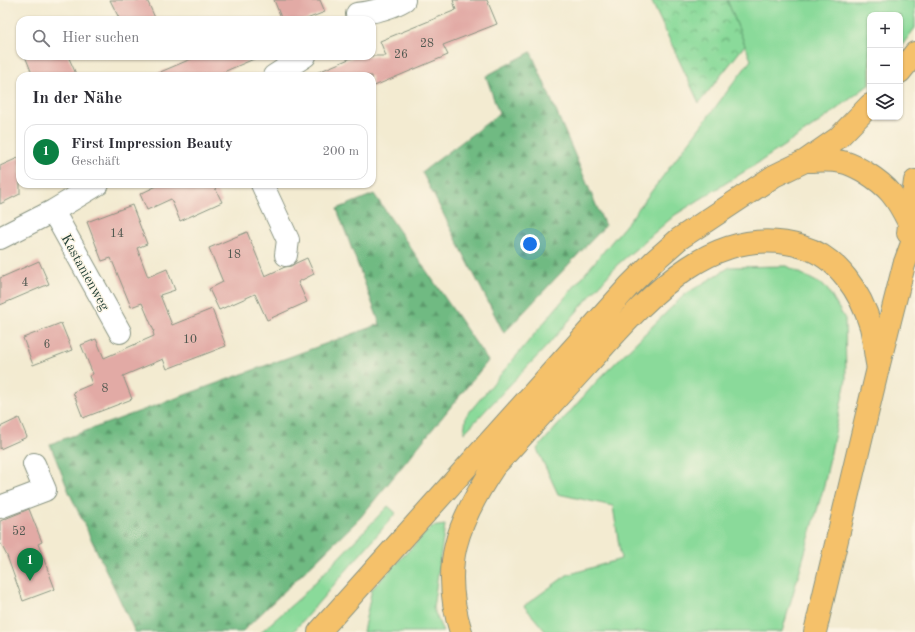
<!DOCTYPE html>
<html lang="de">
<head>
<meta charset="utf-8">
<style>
	:root { --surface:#fff; --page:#f7f7f7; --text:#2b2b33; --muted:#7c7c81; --line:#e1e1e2; --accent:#0b8043 }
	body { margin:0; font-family:"Old Standard TT",serif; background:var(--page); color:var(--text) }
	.controls { position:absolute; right:12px; top:12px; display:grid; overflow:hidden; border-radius:8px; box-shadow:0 1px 3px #0004 }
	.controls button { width:36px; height:36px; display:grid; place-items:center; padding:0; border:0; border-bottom:1px solid var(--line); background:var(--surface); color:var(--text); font:20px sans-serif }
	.you { position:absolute; left:530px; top:244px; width:14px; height:14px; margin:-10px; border:3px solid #fff; border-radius:50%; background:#1a73e8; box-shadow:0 0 0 6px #1a73e833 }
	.badge { display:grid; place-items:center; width:26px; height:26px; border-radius:50%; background:var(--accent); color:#fff; font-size:13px; font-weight:700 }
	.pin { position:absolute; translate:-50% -33px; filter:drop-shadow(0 1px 2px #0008) }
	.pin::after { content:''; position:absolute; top:21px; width:14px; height:12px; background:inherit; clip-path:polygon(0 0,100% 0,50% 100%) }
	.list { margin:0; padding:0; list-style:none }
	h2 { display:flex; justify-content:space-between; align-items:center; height:52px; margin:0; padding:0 16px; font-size:17px }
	h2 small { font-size:13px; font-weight:400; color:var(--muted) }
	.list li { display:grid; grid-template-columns:26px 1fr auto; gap:12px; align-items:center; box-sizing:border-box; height:56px; margin:0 8px 8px; padding:0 8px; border:1px solid var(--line); border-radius:12px }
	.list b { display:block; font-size:15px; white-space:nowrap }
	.list p { margin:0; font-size:13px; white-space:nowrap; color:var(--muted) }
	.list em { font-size:13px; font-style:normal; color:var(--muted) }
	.icon { flex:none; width:22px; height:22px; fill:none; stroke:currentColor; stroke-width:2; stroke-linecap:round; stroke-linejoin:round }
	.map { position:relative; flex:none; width:915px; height:632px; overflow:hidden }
	.search { position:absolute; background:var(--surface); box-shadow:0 1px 3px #0004; left:16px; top:16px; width:360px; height:44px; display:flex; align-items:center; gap:10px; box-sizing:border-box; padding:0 14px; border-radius:12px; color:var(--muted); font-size:15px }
	.panel { position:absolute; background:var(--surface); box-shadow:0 1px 3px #0004; left:16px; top:72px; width:360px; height:116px; border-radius:12px }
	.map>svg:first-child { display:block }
	.grass { fill:#8ada9a; stroke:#548c67 }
	.forest { fill:url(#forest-firs); stroke:#477c5b }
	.park { fill:url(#park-crowns); stroke:#548c67 }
	.building { fill:#e2aaa5 }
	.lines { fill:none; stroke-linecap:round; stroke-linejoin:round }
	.minor-casing { stroke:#899482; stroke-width:24 }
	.major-casing { stroke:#899482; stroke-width:24 }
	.highway-casing { stroke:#899482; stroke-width:24 }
	.minor { stroke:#fff; stroke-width:22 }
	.major { stroke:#f5c16b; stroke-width:22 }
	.highway { stroke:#f5c16b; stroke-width:22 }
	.labels { text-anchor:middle; stroke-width:3; stroke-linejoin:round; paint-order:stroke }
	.number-label { font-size:12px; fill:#505850 }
	.street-label { font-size:14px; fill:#1f3d34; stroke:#fcf5e5 }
</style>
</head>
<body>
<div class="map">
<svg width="915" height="632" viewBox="0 0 915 632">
	<defs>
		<pattern id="forest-firs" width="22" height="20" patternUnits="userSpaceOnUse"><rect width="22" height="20" fill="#6fba82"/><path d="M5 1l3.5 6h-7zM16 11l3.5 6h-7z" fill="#5b986b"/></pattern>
		<pattern id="park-crowns" width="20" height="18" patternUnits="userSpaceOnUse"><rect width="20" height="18" fill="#8ada9a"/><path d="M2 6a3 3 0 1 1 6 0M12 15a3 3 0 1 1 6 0" fill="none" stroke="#70b27e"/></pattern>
	</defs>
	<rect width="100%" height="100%" fill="#fcf5e5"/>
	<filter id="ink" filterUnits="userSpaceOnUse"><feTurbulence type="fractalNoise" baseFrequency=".025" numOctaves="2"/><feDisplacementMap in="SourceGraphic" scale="8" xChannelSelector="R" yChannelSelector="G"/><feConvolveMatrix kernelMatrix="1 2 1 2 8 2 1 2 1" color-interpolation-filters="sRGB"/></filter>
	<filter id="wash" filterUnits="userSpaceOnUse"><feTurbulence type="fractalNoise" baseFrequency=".012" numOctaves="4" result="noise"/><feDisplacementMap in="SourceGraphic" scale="16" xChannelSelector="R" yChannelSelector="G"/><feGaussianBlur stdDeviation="0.9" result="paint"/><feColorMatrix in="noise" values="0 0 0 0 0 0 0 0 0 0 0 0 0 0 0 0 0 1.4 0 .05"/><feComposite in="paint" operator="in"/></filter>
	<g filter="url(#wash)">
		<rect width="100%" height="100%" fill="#f3ebd1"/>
		<path class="grass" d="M 727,0 L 915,0 L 915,28 L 900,48 L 900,15 L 870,15 L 870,84 L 818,123 L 758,163 L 675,215 L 617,265 L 547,346 L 464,433 L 466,416 L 629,221 L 751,60 Z
			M 787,266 L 826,287 L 845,319 L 846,380 L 824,486 L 782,632 L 546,632 L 524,606 L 567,575 L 621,559 L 613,506 L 558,494 L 537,449 L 598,380 L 684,295 L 730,267 Z
			M 388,506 L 396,513 L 293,632 L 261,632 L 302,596 Z
			M 445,525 L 433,608 L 443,632 L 363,632 L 372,589 L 431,527 Z"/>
		<path class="forest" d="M 531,52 L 605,226 L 504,333 L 422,172 L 499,114 L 486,76 Z
			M 374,194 L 488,361 L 360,518 L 242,632 L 135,632 L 69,492 L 50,444 L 380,324 L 337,209 Z"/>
		<path class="park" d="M 651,0 L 727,0 L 745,45 L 699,103 Z"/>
		<g id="blocks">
			<path class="building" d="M 110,0 L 147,0 L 156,20 L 120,20 Z
				M 274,0 L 320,0 L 325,12 L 304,20 L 282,20 Z
				M 453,0 L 487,0 L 497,24 L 443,45 L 448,55 L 372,87 L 372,76 L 309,76 L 356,56 L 386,56 L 380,41 L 456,10 Z
				M 25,56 L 68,56 L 77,76 L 33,76 Z
				M 198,56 L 261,56 L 214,76 L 151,76 Z
				M 20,157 L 20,194 L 0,204 L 0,166 Z
				M 161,184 L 213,184 L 222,202 L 180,221 L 171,199 L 147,210 L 140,194 Z
				M 132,205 L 147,244 L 137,248 L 148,277 L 167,269 L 175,290 L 160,295 L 172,325 L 212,309 L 226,346 L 167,369 L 163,359 L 123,376 L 132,399 L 83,418 L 73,392 L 92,384 L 89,376 L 93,374 L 81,345 L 96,339 L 104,358 L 154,336 L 153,332 L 154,331 L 142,303 L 131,307 L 111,258 L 102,261 L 87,222 Z
				M 247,232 L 265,276 L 285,267 L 291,266 L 296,263 L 307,258 L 314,274 L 298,282 L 307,302 L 267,320 L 255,294 L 219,310 L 209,289 L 223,282 L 209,248 Z
				M 39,261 L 49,284 L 0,305 L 0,278 Z
				M 61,323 L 72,350 L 33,365 L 23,338 Z
				M 19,418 L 27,437 L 0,449 L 0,427 Z
				M 29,509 L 42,542 L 38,544 L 55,589 L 23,601 L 7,556 L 0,542 L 0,521 Z"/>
		</g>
	</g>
	<g filter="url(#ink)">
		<use href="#blocks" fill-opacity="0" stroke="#899482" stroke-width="1"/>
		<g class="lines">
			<g class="minor-casing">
				<path id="minor" d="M 357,14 C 373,12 389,9 404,0
					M 274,76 L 305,56
					M 262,184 L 288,240 L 286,255
					M 53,211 L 120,332
					M 0,238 L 53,211 L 98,184
					M 0,507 L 45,490 L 34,464"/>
			</g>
			<g class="major-casing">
				<path id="major" d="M 908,233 L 915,181
					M 815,632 L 878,368 L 904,265 L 915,235"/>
			</g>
			<g class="highway-casing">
				<path id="highway" d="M 900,72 L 915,53
					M 805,161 C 817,161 830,159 842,162 C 850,163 858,168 865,172 C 889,187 896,197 909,223
					M 319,632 L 629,286 L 654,261 L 679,239 L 774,176 L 805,161 L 838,138 L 870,105
					M 461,632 C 440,566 457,523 494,467 C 524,434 555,400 586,366 C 641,306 710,218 803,247 C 838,257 861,293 871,327 C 874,340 875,355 878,368"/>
			</g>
			<use href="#minor" class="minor"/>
			<use href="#major" class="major"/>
			<use href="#highway" class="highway"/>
		</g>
	</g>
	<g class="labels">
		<g class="number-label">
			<text x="427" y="47">28</text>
			<text x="401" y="58">26</text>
			<text x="117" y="237">14</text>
			<text x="234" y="258">18</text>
			<text x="25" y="286">4</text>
			<text x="190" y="343">10</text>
			<text x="47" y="348">6</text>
			<text x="105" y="392">8</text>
			<text x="19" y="535">52</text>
		</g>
		<g class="street-label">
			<text transform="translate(86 272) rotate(61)" y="5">Kastanienweg</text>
		</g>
	</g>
</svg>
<div class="controls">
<button>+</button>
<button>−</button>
<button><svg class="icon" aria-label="layers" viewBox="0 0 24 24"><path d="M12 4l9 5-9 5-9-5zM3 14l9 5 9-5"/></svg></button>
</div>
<div class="you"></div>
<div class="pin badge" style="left:30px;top:581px">1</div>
<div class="search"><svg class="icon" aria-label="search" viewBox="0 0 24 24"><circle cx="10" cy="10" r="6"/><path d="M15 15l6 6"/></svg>Hier suchen</div>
<section class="panel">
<h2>In der Nähe<small></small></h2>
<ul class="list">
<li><span class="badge">1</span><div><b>First Impression Beauty</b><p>Geschäft</p></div><em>200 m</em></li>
</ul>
</section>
</div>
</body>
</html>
